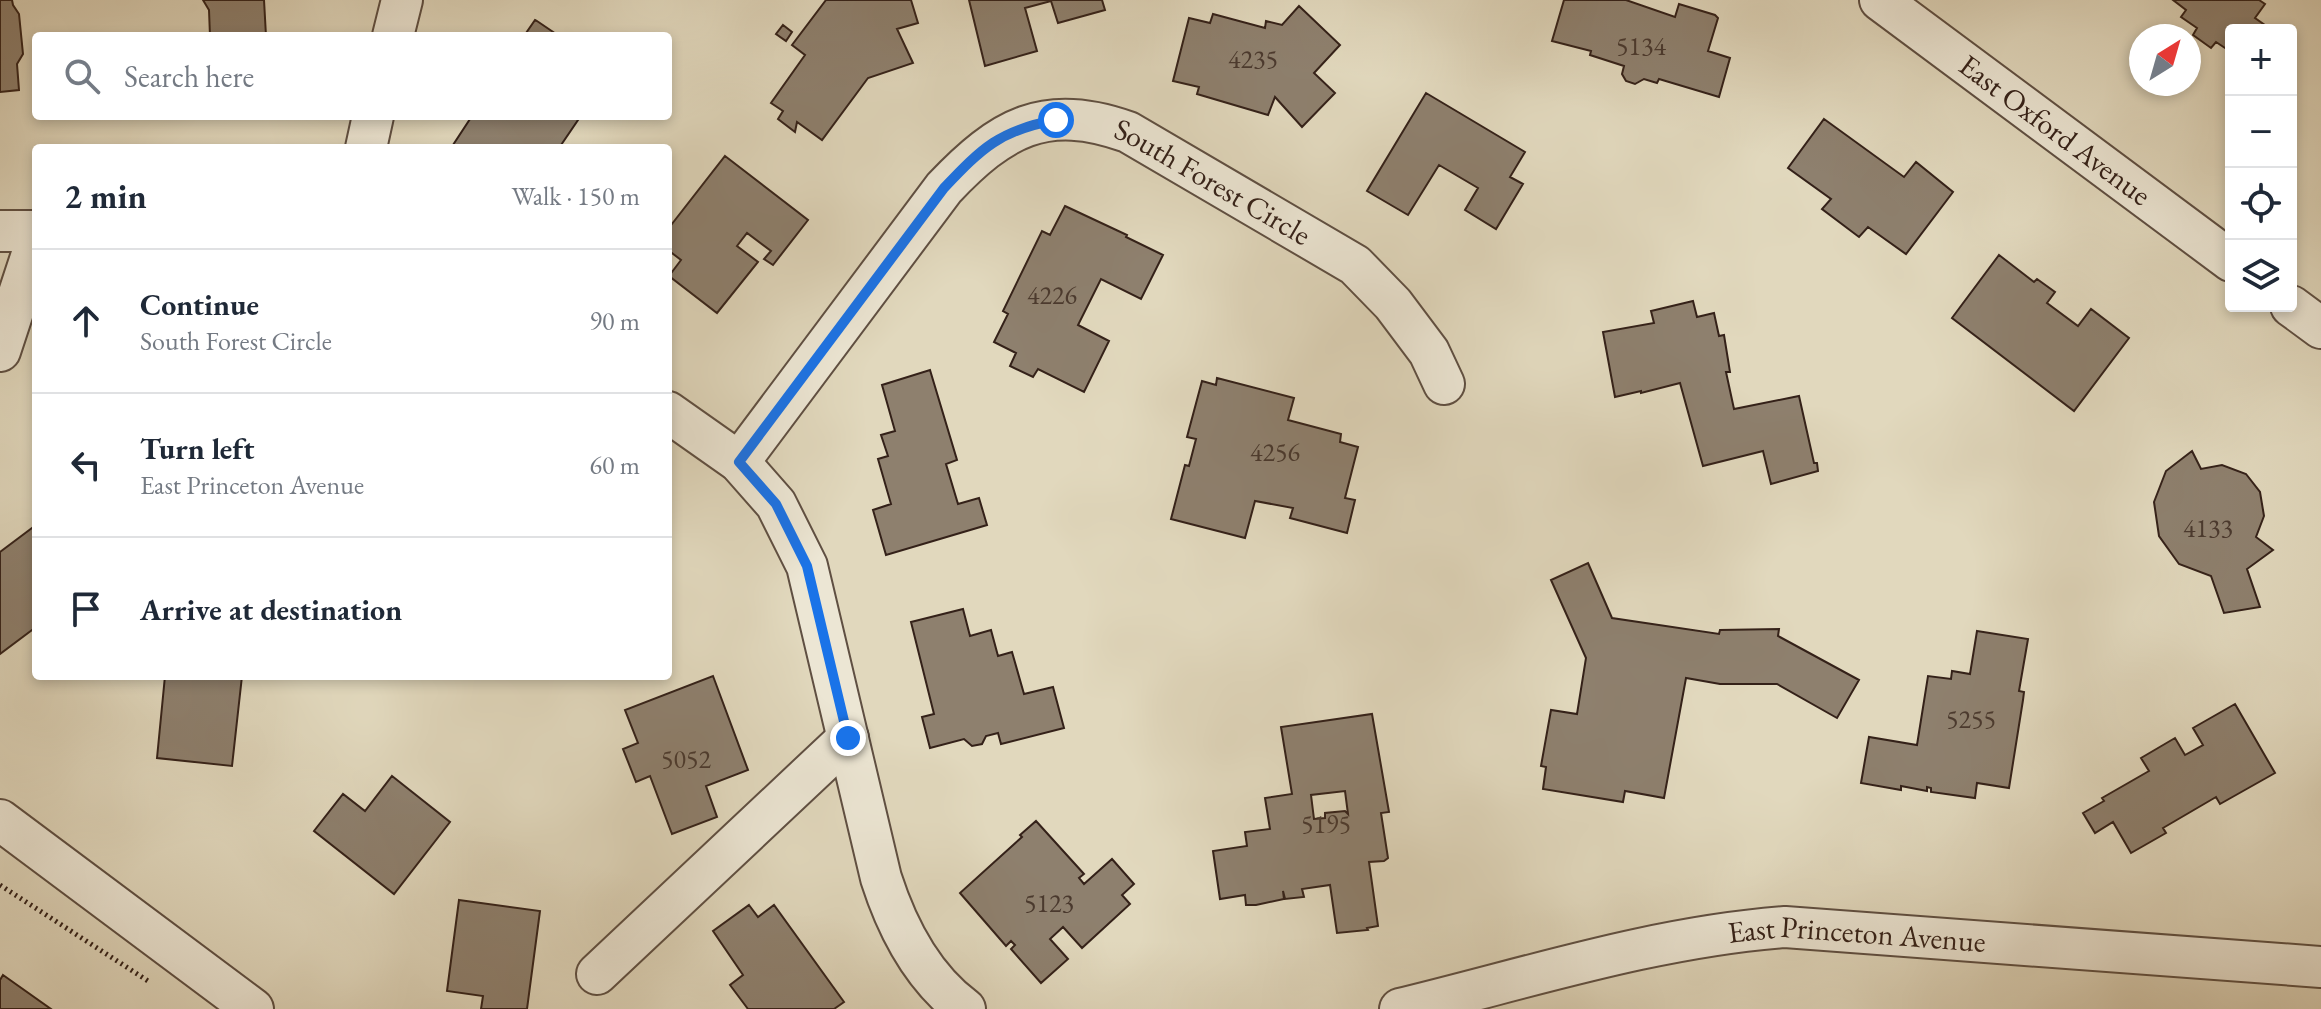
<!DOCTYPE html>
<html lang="en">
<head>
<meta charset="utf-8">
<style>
	:root { --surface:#fff; --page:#f2f2f3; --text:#1f2937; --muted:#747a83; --line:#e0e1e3 }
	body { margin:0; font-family:"EB Garamond",serif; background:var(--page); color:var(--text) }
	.controls { position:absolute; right:24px; top:24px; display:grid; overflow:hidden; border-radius:8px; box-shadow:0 4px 12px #0003 }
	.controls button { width:72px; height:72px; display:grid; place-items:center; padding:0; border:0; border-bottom:2px solid var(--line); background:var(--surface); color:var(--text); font:40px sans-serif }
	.compass { position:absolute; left:2129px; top:24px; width:72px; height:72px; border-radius:50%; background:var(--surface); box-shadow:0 4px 12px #0003; rotate:37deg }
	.stop { position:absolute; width:24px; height:24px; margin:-18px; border:6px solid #1a73e8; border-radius:50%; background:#fff }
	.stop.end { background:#1a73e8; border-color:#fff; box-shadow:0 2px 8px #0008 }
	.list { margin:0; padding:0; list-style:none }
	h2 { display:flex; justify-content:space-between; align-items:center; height:104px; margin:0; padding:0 32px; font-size:34px }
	h2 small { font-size:26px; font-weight:400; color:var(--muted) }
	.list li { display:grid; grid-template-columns:52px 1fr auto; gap:24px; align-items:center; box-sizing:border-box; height:144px; padding:0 32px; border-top:2px solid var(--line) }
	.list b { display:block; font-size:30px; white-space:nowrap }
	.list p { margin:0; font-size:26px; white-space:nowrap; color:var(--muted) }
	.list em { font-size:26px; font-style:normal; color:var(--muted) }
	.icon { flex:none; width:44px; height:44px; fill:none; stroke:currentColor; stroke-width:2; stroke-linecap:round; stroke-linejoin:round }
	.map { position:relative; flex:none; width:2321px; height:1009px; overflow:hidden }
	.search { position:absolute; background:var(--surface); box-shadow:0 4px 12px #0003; left:32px; top:32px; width:640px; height:88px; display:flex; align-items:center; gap:20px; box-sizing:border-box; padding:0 28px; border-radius:8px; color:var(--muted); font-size:30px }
	.panel { position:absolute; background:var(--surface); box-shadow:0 4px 12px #0003; left:32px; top:144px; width:640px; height:536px; border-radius:8px }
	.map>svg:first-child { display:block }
	.building { fill:#8e806e; stroke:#342119; stroke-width:2; fill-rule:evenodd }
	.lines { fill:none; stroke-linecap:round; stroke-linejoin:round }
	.minor-casing { stroke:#5f4f42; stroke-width:44 }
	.path { stroke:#342119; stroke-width:5; stroke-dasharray:2 4; stroke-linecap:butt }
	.minor { stroke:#ece6d4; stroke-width:40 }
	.route { stroke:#1a73e8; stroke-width:10 }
	.labels { text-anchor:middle; stroke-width:7; stroke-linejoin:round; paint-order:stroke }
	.number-label { font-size:26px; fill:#4a392e }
	.street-label { font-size:30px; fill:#342119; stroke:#ece6d4 }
</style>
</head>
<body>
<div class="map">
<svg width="2321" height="1009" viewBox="0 0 2321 1009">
	<rect width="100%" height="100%" fill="#e1d8bd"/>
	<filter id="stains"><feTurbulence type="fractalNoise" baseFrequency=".0025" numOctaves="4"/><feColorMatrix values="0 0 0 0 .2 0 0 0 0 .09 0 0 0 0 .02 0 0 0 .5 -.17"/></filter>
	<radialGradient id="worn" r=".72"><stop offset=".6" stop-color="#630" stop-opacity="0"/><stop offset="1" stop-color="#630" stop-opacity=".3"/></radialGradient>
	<path class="building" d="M 0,0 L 12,0 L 13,5 L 19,14 L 23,54 L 17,64 L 19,90 L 0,92 Z
		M 203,0 L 264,0 L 266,36 L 210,36 L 209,10 Z
		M 826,0 L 911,0 L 918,23 L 897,29 L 913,63 L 868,78 L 822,140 L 797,122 L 795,132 L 778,119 L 783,111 L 771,103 L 805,55 L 792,45 Z
		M 969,0 L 1102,0 L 1105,10 L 1058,23 L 1051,1 L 1025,8 L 1037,51 L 985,66 Z
		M 1564,0 L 1626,0 L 1675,17 L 1679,4 L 1715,15 L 1718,18 L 1708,51 L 1730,58 L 1719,97 L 1659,79 L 1657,83 L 1644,79 L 1635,84 L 1626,81 L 1622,74 L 1624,66 L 1590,55 L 1591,51 L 1552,41 Z
		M 2173,0 L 2259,0 L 2265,4 L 2255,18 L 2272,30 L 2231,30 L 2231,58 L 2228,56 L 2231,52 L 2216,42 L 2211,48 L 2193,35 L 2197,28 L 2181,17 L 2186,10 Z
		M 1299,6 L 1340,45 L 1314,73 L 1335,93 L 1302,127 L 1275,97 L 1268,115 L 1197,94 L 1199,87 L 1173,81 L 1189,18 L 1210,23 L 1213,14 L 1265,28 L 1266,21 L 1282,25 Z
		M 535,20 L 537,21 L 559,36 L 524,36 Z
		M 783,25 L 792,32 L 786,41 L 776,34 Z
		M 1426,93 L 1525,152 L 1510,177 L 1523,184 L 1496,229 L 1465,210 L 1478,188 L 1439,165 L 1408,215 L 1367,191 Z
		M 472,116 L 572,116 L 578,120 L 559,148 L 451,148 Z
		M 1824,119 L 1904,177 L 1916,162 L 1953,192 L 1906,254 L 1868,227 L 1859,237 L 1822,209 L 1831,199 L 1788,168 Z
		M 725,156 L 808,220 L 773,265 L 764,259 L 771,251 L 747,233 L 737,246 L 758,262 L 717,313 L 669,276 L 681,260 L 668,250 L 668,229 Z
		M 1065,206 L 1127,235 L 1126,237 L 1163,255 L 1141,299 L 1101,279 L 1078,325 L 1109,341 L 1084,392 L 1038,369 L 1033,377 L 1010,366 L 1016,353 L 994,342 L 1008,314 L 1003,311 L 1042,231 L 1050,235 Z
		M 1999,255 L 2034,282 L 2037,279 L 2055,292 L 2047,303 L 2078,326 L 2091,309 L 2129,338 L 2074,411 L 1952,318 Z
		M 1693,301 L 1697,317 L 1714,313 L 1719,336 L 1724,335 L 1730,372 L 1726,372 L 1734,409 L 1799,396 L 1814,463 L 1817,463 L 1818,471 L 1771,484 L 1763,451 L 1703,466 L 1680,383 L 1641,393 L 1641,391 L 1615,397 L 1603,332 L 1654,323 L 1651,311 Z
		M 930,370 L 957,460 L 946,464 L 958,504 L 979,498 L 987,525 L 886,555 L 873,510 L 891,504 L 878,459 L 888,456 L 881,435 L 895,431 L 882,385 Z
		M 1217,378 L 1294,398 L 1288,420 L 1341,434 L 1340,442 L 1358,447 L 1345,498 L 1355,500 L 1347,533 L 1290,518 L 1293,508 L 1255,501 L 1245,538 L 1171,519 L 1185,465 L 1189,466 L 1196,439 L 1187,437 L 1202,381 L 1216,385 Z
		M 2192,451 L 2201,469 L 2222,465 L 2246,474 L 2260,492 L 2264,516 L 2256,537 L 2273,550 L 2247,569 L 2260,607 L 2224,613 L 2211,576 L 2179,564 L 2159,536 L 2154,502 L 2166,471 Z
		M 36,525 L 36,627 L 0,654 L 0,552 Z
		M 1588,563 L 1612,618 L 1719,634 L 1720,630 L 1779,629 L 1778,636 L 1859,680 L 1837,718 L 1777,684 L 1720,684 L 1686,678 L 1664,798 L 1625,791 L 1623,802 L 1543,789 L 1546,767 L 1541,766 L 1551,710 L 1577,714 L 1586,658 L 1551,580 Z
		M 963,609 L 970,636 L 991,630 L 998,656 L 1012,652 L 1024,694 L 1053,687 L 1064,728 L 1001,744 L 998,733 L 986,736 L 982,744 L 972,746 L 964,739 L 930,748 L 922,717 L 934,714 L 911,622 Z
		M 1977,631 L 2028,639 L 2019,691 L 2024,692 L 2023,700 L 2009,788 L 1977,783 L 1975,798 L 1931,792 L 1931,788 L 1927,787 L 1927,791 L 1901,786 L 1901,790 L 1861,783 L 1869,737 L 1917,745 L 1928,676 L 1951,679 L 1952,671 L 1970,674 Z
		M 165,676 L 242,676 L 232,766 L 157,758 Z
		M 713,676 L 748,770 L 706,786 L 717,817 L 672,834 L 650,776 L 636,782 L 623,749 L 638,743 L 625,710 Z
		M 2235,704 L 2275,773 L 2220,804 L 2216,797 L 2163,828 L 2166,833 L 2131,853 L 2113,822 L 2095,833 L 2083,813 L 2104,801 L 2102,798 L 2149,771 L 2141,758 L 2175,738 L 2185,755 L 2203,745 L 2193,728 Z
		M 1372,714 L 1389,812 L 1381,813 L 1388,858 L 1384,861 L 1369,862 L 1378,926 L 1367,928 L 1368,930 L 1337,933 L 1330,885 L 1302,889 L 1304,897 L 1285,899 L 1283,891 L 1284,899 L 1256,905 L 1246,905 L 1245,895 L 1220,899 L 1213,851 L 1247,846 L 1245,832 L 1270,829 L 1265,798 L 1292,794 L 1281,727 ZM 1345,791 L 1348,814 L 1345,811 L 1325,813 L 1325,818 L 1314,819 L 1311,795 Z
		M 392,776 L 450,822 L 394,894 L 314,831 L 343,794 L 365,811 Z
		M 1036,821 L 1084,874 L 1079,878 L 1084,884 L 1112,859 L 1134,884 L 1122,895 L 1130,904 L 1082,948 L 1063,927 L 1050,939 L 1068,959 L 1041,983 L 1011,949 L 1015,945 L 1011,941 L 1006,946 L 960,893 L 1022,837 L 1020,835 Z
		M 459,900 L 540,911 L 527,1009 L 481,1009 L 483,996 L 447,991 Z
		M 749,905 L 758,917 L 774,905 L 844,1002 L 834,1009 L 748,1009 L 730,985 L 743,975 L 713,931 Z
		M 3,975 L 51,1009 L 0,1009 L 0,980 Z"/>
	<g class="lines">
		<g class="minor-casing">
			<g id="minor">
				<path id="s1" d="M 1880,0 L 2231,261"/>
				<path d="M 393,36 L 402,0"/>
				<path d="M 366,148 L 373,116"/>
				<path d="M 0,231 L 36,231"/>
				<path d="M 2291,306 L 2321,328"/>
				<path d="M 0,351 L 36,242"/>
				<path d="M 668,412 L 739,462 L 776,504 L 807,566 L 881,878 C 897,928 922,977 965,1009"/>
				<path id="s2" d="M 739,462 L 944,188 C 1001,128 1045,102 1128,132 L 1355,265 L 1393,304 L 1429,352 L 1444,384"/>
				<path d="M 0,820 L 253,1009"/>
				<path d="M 597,974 L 848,738"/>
				<path id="s3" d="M 1400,1009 C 1528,978 1653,937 1785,927 L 2321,967"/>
			</g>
		</g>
		<path class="path" d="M 0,885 L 148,981"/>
		<use href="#minor" class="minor"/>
	</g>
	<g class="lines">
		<path class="route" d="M 848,738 L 807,566 L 776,504 L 739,462 L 944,188 C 982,148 1000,130 1056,120"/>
	</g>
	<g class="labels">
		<g class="number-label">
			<text x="1641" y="55">5134</text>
			<text x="1253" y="68">4235</text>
			<text x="1052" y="304">4226</text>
			<text x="1275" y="461">4256</text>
			<text x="2208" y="537">4133</text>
			<text x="1971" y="728">5255</text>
			<text x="686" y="768">5052</text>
			<text x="1326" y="833">5195</text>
			<text x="1049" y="912">5123</text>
		</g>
		<g class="street-label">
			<text dy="10" stroke="none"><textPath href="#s1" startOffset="218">East Oxford Avenue</textPath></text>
			<text dy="10" stroke="none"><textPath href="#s2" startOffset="648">South Forest Circle</textPath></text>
			<text dy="10" stroke="none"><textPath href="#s3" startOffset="466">East Princeton Avenue</textPath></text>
		</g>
	</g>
	<rect width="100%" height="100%" filter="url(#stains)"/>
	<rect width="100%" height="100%" fill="url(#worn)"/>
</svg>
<div class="controls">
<button>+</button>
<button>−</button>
<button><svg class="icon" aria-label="locate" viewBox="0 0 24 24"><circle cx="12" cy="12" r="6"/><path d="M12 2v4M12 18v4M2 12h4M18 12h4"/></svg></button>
<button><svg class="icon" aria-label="layers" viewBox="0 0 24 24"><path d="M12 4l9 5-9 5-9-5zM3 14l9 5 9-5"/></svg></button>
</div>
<svg class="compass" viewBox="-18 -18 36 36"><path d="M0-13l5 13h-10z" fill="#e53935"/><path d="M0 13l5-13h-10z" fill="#747a83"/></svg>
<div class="stop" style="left:1056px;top:120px"></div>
<div class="stop end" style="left:848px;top:738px"></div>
<div class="search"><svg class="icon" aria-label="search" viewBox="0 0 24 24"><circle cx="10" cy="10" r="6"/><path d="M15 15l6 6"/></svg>Search here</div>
<section class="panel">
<h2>2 min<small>Walk · 150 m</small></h2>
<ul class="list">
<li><svg class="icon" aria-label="ahead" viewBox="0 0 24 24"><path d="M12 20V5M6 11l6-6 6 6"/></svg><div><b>Continue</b><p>South Forest Circle</p></div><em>90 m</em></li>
<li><svg class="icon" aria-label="left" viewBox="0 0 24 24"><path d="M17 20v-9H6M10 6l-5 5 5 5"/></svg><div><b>Turn left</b><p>East Princeton Avenue</p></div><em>60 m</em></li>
<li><svg class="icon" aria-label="arrive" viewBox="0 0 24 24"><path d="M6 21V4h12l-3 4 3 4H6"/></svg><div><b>Arrive at destination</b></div></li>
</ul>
</section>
</div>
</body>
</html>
